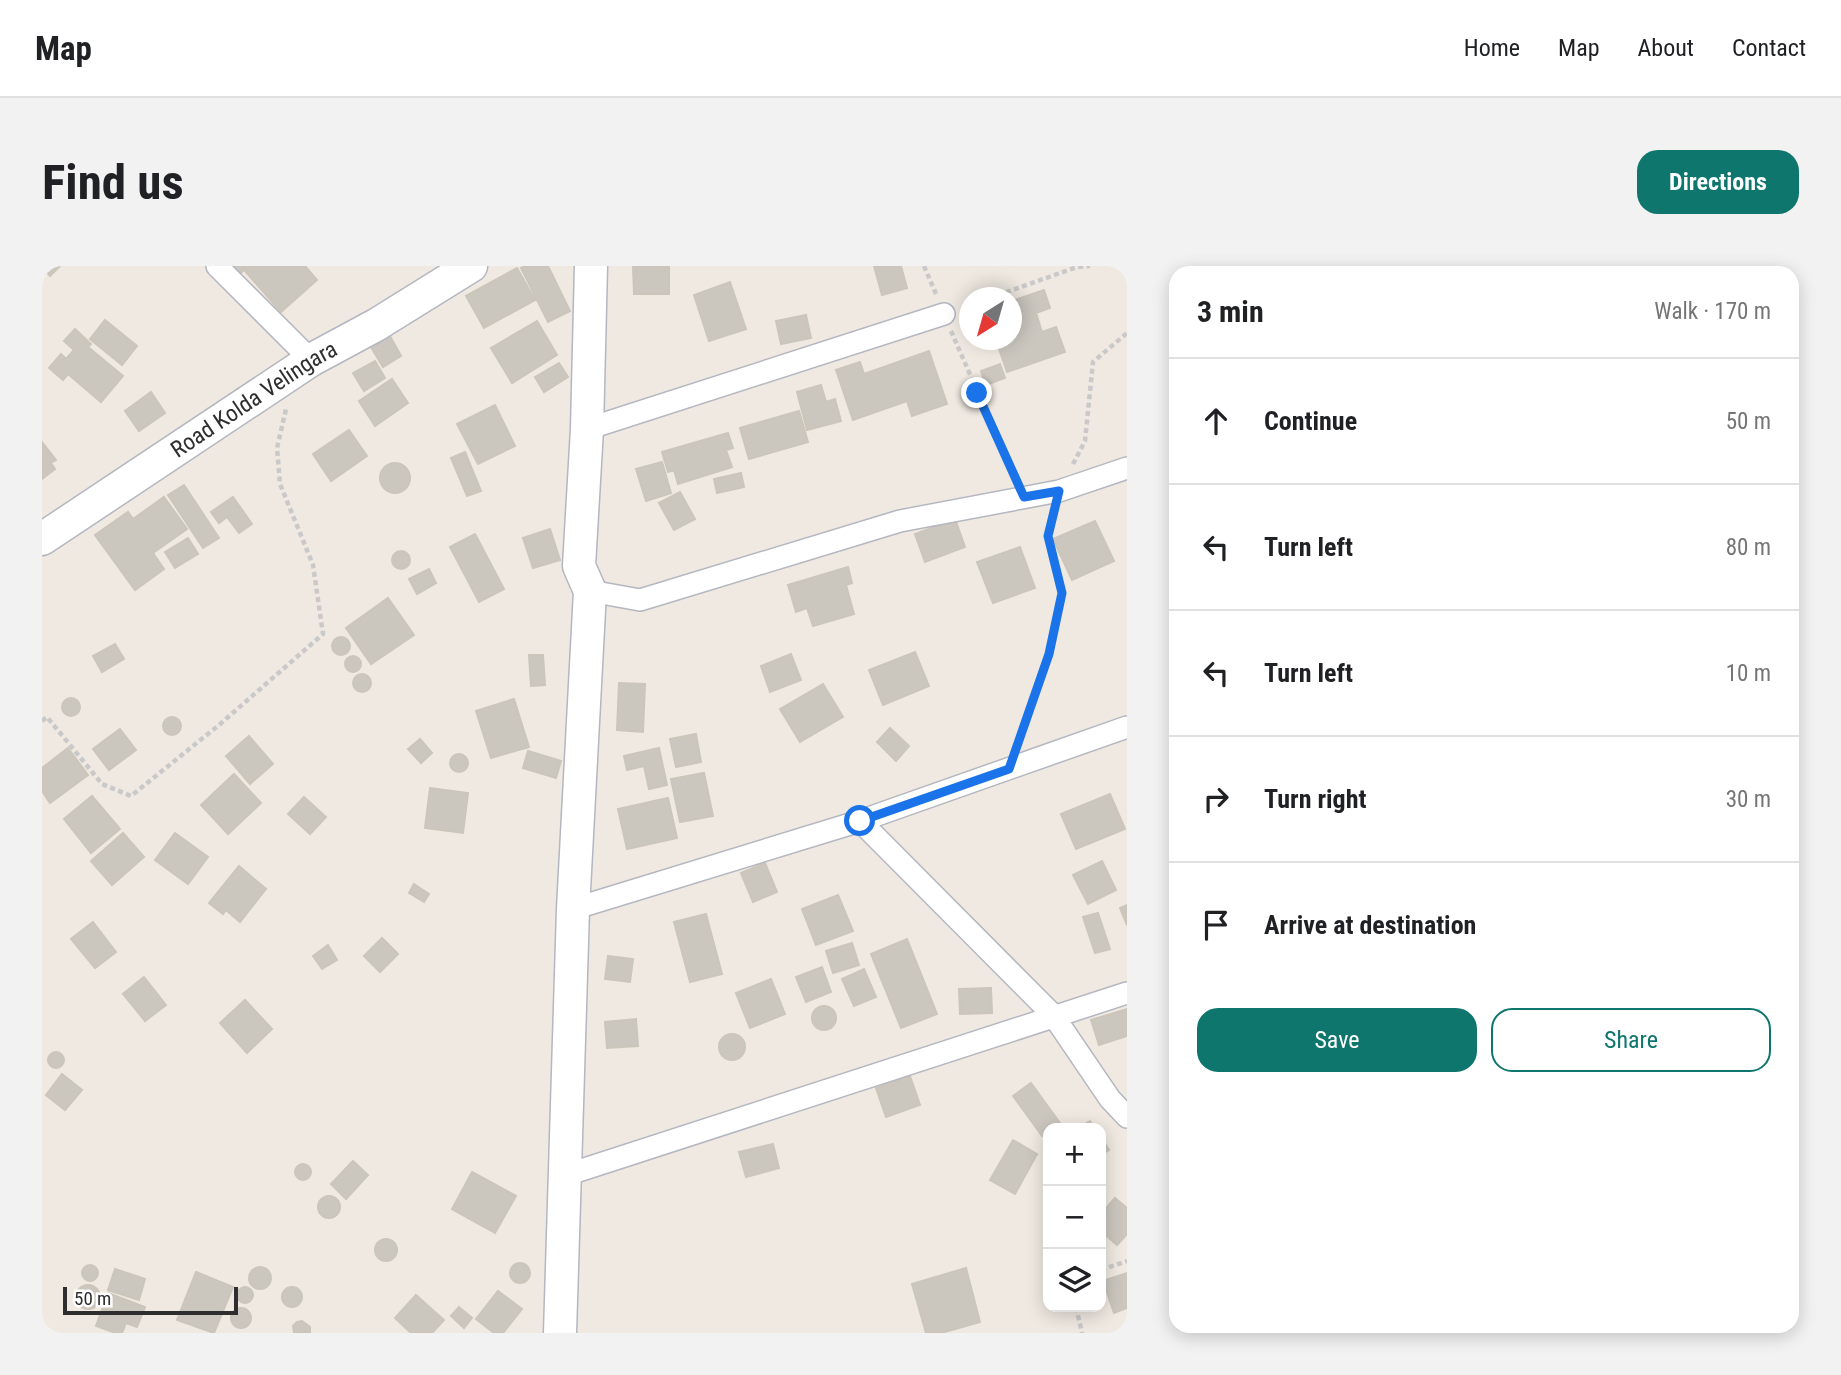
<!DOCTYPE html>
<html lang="en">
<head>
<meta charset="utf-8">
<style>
	:root { --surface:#fff; --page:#f2f2f2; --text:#202124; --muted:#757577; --line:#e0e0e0; --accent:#0f766e }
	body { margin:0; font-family:"Roboto Condensed",sans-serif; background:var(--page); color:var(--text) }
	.controls { position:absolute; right:21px; bottom:21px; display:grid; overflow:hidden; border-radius:14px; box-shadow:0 4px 18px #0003 }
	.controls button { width:63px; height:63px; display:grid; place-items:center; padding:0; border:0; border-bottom:2px solid var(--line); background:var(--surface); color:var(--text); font:35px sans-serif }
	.compass { position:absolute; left:917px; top:21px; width:63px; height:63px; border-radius:50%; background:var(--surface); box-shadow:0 4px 18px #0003; rotate:217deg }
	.scale { position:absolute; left:21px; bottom:18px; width:175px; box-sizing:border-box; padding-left:7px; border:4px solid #2e2e2e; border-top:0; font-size:19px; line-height:24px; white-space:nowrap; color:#2e2e2e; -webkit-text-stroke:5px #fff; paint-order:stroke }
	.stop { position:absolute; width:21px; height:21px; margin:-16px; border:5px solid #1a73e8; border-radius:50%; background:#fff }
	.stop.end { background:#1a73e8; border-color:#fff; box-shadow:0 2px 7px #0008 }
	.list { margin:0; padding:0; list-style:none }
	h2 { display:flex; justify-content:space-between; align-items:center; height:91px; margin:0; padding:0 28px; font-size:30px }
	h2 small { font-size:23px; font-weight:400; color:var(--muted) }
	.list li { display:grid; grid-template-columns:46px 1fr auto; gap:21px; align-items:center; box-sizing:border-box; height:126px; padding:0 28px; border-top:2px solid var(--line) }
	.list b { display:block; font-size:26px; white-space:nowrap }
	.list em { font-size:23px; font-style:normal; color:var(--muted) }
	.actions { display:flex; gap:14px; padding:21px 28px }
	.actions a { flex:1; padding:16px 0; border:2px solid var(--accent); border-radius:21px; text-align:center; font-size:24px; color:var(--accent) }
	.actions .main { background:var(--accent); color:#fff }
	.icon { flex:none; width:38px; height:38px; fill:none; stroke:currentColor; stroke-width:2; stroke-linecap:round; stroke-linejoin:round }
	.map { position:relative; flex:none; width:1085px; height:1067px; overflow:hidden; border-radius:21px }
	header { display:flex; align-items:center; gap:42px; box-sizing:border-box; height:98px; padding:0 35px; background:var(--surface); border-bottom:2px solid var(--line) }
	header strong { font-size:33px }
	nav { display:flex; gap:38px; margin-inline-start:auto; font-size:24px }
	.intro { display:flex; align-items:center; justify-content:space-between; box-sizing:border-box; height:168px; padding:0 42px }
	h1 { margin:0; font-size:49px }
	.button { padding:18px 32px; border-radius:21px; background:var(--accent); color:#fff; font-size:24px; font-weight:700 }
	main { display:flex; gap:42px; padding:0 42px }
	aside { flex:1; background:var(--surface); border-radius:21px; box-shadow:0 4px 18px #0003 }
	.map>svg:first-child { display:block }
	.building { fill:#cbc7bf; stroke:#cbc5ba; stroke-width:2 }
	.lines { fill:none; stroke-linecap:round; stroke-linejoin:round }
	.minor-casing { stroke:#b4b7c1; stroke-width:24 }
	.secondary-casing { stroke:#b4b7c1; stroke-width:35 }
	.path { stroke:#c9c9c9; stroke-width:4.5; stroke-dasharray:5 3.5; stroke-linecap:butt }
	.minor { stroke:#fff; stroke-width:21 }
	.secondary { stroke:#fff; stroke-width:32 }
	.route { stroke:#1a73e8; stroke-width:9 }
	.labels { text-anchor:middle; stroke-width:7; stroke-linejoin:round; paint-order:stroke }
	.street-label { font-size:23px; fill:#2e2e2e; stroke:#fff }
</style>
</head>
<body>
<header>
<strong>Map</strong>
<nav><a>Home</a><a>Map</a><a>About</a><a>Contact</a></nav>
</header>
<div class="intro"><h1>Find us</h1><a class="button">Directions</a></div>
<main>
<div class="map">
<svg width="1085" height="1067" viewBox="0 0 1085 1067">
	<rect width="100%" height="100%" fill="#efe9e1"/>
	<path class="building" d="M 0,0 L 18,0 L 8,10 Z
		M 189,0 L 205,0 L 198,8 Z
		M 208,0 L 263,0 L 275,14 L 239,46 L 203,5 Z
		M 483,0 L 506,0 L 528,45 L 506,56 L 479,2 Z
		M 591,0 L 627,0 L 627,28 L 592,28 Z
		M 832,0 L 859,0 L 865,22 L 840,29 Z
		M 475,2 L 493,34 L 442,62 L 424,30 Z
		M 688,16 L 704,63 L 667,75 L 652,29 Z
		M 1002,24 L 1008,42 L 994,47 L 1000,66 L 1014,61 L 1023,86 L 965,106 L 954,74 L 970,74 L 970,35 Z
		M 764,49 L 769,72 L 739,78 L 734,55 Z
		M 928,50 L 928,69 L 921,52 Z
		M 63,54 L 95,80 L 80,99 L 48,73 Z
		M 495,55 L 515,89 L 470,117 L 449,82 Z
		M 33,63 L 49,78 L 46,81 L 81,110 L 59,136 L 26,108 L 21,114 L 7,102 L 19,88 L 24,93 L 32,84 L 22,75 Z
		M 348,70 L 359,90 L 341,101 L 329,81 Z
		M 887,85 L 905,138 L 870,150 L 865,135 L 811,154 L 794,104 L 818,96 L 822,108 Z
		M 333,95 L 343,112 L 322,125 L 311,107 Z
		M 517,97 L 526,111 L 502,126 L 493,111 Z
		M 958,98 L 963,112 L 944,119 L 939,105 Z
		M 350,113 L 366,137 L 333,160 L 317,135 Z
		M 779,119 L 784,136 L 793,133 L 799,155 L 765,164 L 755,126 Z
		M 109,126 L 123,147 L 97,165 L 83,145 Z
		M 453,139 L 473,180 L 436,198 L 415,158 Z
		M 757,145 L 766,176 L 707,193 L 698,162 Z
		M 307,164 L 325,190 L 289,215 L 271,188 Z
		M 686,167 L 691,182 L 684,184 L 690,201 L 636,218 L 632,204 L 626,206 L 620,186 Z
		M 0,176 L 14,194 L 9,197 L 13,203 L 0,213 Z
		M 423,186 L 439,225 L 425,230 L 409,192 Z
		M 620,196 L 629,227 L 604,235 L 594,203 Z
		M338 212a15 15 0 1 1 30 0a15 15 0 1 1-30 0Z
		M 699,207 L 702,221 L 675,227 L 672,213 Z
		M 142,219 L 177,272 L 161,282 L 126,229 Z
		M 638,226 L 653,253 L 632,264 L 617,237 Z
		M 122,231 L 145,263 L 111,287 L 122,303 L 93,324 L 53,269 L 86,246 L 91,253 Z
		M 191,231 L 210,258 L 197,267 L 185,251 L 177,257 L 169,246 Z
		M 913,253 L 923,281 L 883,296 L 873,268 Z
		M 1053,255 L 1072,295 L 1030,314 L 1011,273 Z
		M 508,263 L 518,294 L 491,302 L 481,272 Z
		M 433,268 L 462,323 L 437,336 L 408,281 Z
		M 146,272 L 156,288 L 133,302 L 123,286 Z
		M 978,281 L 993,322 L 951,337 L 935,296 Z
		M350 294a9 9 0 1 1 18 0a9 9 0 1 1-18 0Z
		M 806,301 L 810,317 L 804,319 L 812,348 L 771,360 L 765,342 L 754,346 L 746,319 Z
		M 387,303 L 394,317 L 375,328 L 367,313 Z
		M 346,332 L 372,369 L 329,398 L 304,362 Z
		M290 380a9 9 0 1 1 18 0a9 9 0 1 1-18 0Z
		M 73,378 L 82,393 L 60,406 L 51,390 Z
		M 873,386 L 887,420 L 841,439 L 827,404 Z
		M 749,388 L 759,414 L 728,426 L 719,400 Z
		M 487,389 L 501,389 L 503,419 L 489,420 Z
		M303 398a8 8 0 1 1 16 0a8 8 0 1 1-16 0Z
		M311 417a9 9 0 1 1 18 0a9 9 0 1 1-18 0Z
		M 577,417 L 603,418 L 601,466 L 575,464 Z
		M 781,418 L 801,451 L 758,476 L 738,443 Z
		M20 441a9 9 0 1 1 18 0a9 9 0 1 1-18 0Z
		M 472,433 L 487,481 L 449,492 L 434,445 Z
		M121 460a9 9 0 1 1 18 0a9 9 0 1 1-18 0Z
		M 848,462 L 867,480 L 854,495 L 835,476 Z
		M 78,463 L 94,484 L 67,504 L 51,483 Z
		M 654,468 L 659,496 L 634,501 L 628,473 Z
		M 207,470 L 231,498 L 208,518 L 184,490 Z
		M 378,473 L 390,487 L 379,497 L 366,483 Z
		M 26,482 L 46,509 L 8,537 L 0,525 L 0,502 Z
		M 617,482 L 625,519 L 607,523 L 602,500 L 585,504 L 582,490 Z
		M 486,485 L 519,495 L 514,512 L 481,502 Z
		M408 497a9 9 0 1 1 18 0a9 9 0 1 1-18 0Z
		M 662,507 L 671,550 L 638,556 L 629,513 Z
		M 192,508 L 219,537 L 186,568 L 159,539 Z
		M 388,522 L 426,527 L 421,567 L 383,562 Z
		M 1068,528 L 1083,563 L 1034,583 L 1019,548 Z
		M 50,530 L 78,563 L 49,587 L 22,553 Z
		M 262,531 L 284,551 L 268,568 L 246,548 Z
		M 626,532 L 635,572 L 585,583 L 576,543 Z
		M 81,567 L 102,591 L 70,619 L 49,595 Z
		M 133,567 L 166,591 L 146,618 L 113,594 Z
		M 1060,595 L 1074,624 L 1046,638 L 1031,609 Z
		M 723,597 L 735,626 L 711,636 L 699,607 Z
		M 197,600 L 224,623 L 198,656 L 184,644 L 181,648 L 167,637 Z
		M 372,618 L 387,628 L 382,636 L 367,627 Z
		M 796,629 L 811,665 L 774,679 L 760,643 Z
		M 1085,639 L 1085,659 L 1078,642 Z
		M 1056,647 L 1068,683 L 1053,687 L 1041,651 Z
		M 664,648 L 680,708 L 648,716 L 632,656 Z
		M 51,656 L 74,686 L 53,702 L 29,673 Z
		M 340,672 L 356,688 L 338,706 L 322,690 Z
		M 865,673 L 895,748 L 859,762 L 829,688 Z
		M 810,677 L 817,699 L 791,707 L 784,685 Z
		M 286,679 L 295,694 L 280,703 L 271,690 Z
		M 566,690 L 591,693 L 588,716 L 563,713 Z
		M 780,701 L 789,726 L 764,736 L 754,711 Z
		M 822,703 L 834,731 L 812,740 L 800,713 Z
		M 102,711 L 124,739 L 103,755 L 81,728 Z
		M 729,713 L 743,748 L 708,762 L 694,727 Z
		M 949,722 L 950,747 L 918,748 L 917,723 Z
		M 203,734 L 230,763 L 205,787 L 178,757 Z
		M770 752a12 12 0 1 1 24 0a12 12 0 1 1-24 0Z
		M 1085,743 L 1085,770 L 1057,779 L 1049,754 Z
		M 594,753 L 596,780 L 565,782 L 563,756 Z
		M677 781a13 13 0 1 1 26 0a13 13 0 1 1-26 0Z
		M6 794a8 8 0 1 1 16 0a8 8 0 1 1-16 0Z
		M 20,808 L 40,824 L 23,844 L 4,829 Z
		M 868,810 L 878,839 L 844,851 L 834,822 Z
		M 989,817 L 1018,857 L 1011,862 L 1006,862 L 1006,866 L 1000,870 L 971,830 Z
		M 1048,855 L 1053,862 L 1036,862 Z
		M 1059,871 L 1067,884 L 1059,889 Z
		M 971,874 L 995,888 L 973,928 L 948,914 Z
		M 731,878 L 737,902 L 704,911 L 697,886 Z
		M 311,895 L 326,909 L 304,933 L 289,918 Z
		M253 906a8 8 0 1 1 16 0a8 8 0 1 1-16 0Z
		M 430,906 L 474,930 L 453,967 L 410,943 Z
		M276 941a11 11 0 1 1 22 0a11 11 0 1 1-22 0Z
		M 1073,932 L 1085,942 L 1085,968 L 1075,979 L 1059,965 L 1059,948 Z
		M333 984a11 11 0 1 1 22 0a11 11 0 1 1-22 0Z
		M468 1007a10 10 0 1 1 20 0a10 10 0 1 1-20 0Z
		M40 1007a8 8 0 1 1 16 0a8 8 0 1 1-16 0Z
		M207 1012a11 11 0 1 1 22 0a11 11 0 1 1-22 0Z
		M 924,1002 L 938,1056 L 899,1067 L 884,1067 L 870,1018 Z
		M 73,1003 L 103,1013 L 97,1034 L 66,1024 Z
		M 154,1006 L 191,1021 L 172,1067 L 135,1054 Z
		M 1085,1007 L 1085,1042 L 1072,1047 L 1061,1015 Z
		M34 1031a12 12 0 1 1 24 0a12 12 0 1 1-24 0Z
		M240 1031a10 10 0 1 1 20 0a10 10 0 1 1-20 0Z
		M195 1029a8 8 0 1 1 16 0a8 8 0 1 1-16 0Z
		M 456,1025 L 480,1043 L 461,1067 L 452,1067 L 434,1053 Z
		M 66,1027 L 103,1041 L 95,1061 L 84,1057 L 80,1067 L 74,1067 L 54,1060 Z
		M 374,1029 L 402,1054 L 390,1067 L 369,1067 L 353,1052 Z
		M 417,1041 L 430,1052 L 422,1062 L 409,1050 Z
		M189 1052a10 10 0 1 1 20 0a10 10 0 1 1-20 0Z
		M 260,1055 L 268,1061 L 268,1066 L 252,1067 L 251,1060 L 255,1056 Z"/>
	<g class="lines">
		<g class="minor-casing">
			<path id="minor" d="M 175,0 L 269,94
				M 545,163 L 902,48
				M 548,325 L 598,334 L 858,255 L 1017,225 L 1085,202
				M 818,555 L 1011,749 L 1068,833 L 1085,851
				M 531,643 L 818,555 L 1085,461
				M 524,909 L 1085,727"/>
		</g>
		<g class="secondary-casing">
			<g id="secondary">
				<path id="s1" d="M 0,273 L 269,94 L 334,59 L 429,0"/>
				<path d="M 518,1067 L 531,643 L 548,325 L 537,300 L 545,163 L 549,0"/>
			</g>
		</g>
		<path class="path" d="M 882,0 L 894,28
			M 948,32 L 1035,1 L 1048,0
			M 909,65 L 973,211
			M 1031,198 L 1043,175 L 1051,96 L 1085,67
			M 0,455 L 5,451 L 60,518 L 89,530 L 177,459 L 281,368 L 271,299 L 238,218 L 235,182 L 244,143
			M 977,475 L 1008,388 L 1020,327 L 1006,270 L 1011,248
			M 1059,1004 L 1085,995
			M 1034,1041 L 1040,1067"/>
		<use href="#minor" class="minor"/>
		<use href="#secondary" class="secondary"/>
	</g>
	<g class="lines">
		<path class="route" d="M 818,555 L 967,503 L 1007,388 L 1020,327 L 1006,270 L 1017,225 L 982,231 L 935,127"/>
	</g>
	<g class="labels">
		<g class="street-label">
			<text dy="8" stroke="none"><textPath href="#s1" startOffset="254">Road Kolda Velingara</textPath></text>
		</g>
	</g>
</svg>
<div class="controls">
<button>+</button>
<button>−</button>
<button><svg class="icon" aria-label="layers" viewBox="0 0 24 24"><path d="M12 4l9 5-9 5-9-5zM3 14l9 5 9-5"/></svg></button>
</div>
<svg class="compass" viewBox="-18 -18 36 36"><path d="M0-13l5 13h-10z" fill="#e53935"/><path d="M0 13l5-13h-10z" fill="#757577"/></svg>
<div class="scale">50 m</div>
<div class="stop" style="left:818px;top:555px"></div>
<div class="stop end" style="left:935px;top:127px"></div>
</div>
<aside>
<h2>3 min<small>Walk · 170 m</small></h2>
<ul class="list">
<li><svg class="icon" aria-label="ahead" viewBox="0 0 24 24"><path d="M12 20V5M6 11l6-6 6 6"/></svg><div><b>Continue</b></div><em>50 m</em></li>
<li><svg class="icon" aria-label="left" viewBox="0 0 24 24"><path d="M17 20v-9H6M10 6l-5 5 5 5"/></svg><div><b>Turn left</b></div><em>80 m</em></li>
<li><svg class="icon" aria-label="left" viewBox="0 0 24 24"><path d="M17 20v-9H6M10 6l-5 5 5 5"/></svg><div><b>Turn left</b></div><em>10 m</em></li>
<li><svg class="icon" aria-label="right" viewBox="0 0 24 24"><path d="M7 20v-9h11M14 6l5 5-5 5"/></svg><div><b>Turn right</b></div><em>30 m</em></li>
<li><svg class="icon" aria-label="arrive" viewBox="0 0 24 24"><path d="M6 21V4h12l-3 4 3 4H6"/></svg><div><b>Arrive at destination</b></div></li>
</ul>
<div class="actions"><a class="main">Save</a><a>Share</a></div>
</aside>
</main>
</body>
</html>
